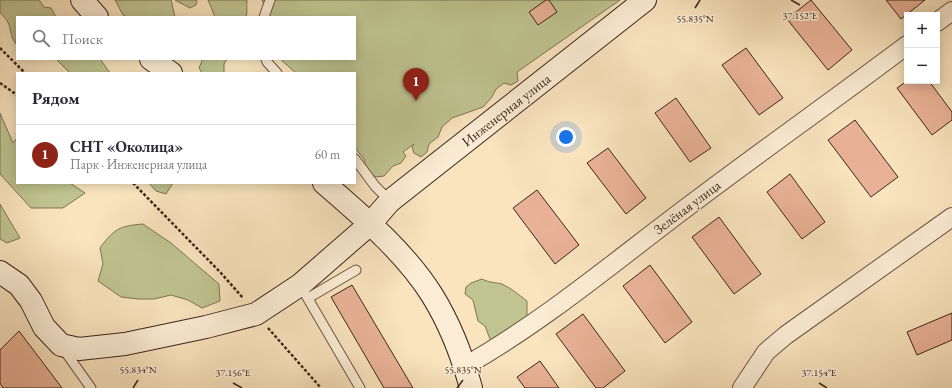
<!DOCTYPE html>
<html lang="ru">
<head>
<meta charset="utf-8">
<style>
	:root { --surface:#fff; --page:#f2f2f3; --text:#2b2b33; --muted:#7c7c81; --line:#e1e1e2; --accent:#8f2418 }
	body { margin:0; font-family:"EB Garamond",serif; background:var(--page); color:var(--text) }
	.controls { position:absolute; right:12px; top:12px; display:grid; overflow:hidden; border-radius:0px; box-shadow:0 2px 10px #0003 }
	.controls button { width:36px; height:36px; display:grid; place-items:center; padding:0; border:0; border-bottom:1px solid var(--line); background:var(--surface); color:var(--text); font:20px sans-serif }
	.you { position:absolute; left:566px; top:137px; width:14px; height:14px; margin:-10px; border:3px solid #fff; border-radius:50%; background:#1a73e8; box-shadow:0 0 0 6px #1a73e833 }
	.badge { display:grid; place-items:center; width:26px; height:26px; border-radius:50%; background:var(--accent); color:#fff; font-size:13px; font-weight:700 }
	.pin { position:absolute; translate:-50% -33px; filter:drop-shadow(0 1px 2px #0008) }
	.pin::after { content:''; position:absolute; top:21px; width:14px; height:12px; background:inherit; clip-path:polygon(0 0,100% 0,50% 100%) }
	.list { margin:0; padding:0; list-style:none }
	h2 { display:flex; justify-content:space-between; align-items:center; height:52px; margin:0; padding:0 16px; font-size:17px }
	h2 small { font-size:13px; font-weight:400; color:var(--muted) }
	.list li { display:grid; grid-template-columns:26px 1fr auto; gap:12px; align-items:center; box-sizing:border-box; height:60px; padding:0 16px; border-top:1px solid var(--line) }
	.list b { display:block; font-size:15px; white-space:nowrap }
	.list p { margin:0; font-size:13px; white-space:nowrap; color:var(--muted) }
	.list em { font-size:13px; font-style:normal; color:var(--muted) }
	.icon { flex:none; width:22px; height:22px; fill:none; stroke:currentColor; stroke-width:2; stroke-linecap:round; stroke-linejoin:round }
	.map { position:relative; flex:none; width:952px; height:388px; overflow:hidden }
	.search { position:absolute; background:var(--surface); box-shadow:0 2px 10px #0003; left:16px; top:16px; width:340px; height:44px; display:flex; align-items:center; gap:10px; box-sizing:border-box; padding:0 14px; border-radius:0px; color:var(--muted); font-size:15px }
	.panel { position:absolute; background:var(--surface); box-shadow:0 2px 10px #0003; left:16px; top:72px; width:340px; height:112px; border-radius:0px }
	.map>svg:first-child { display:block }
	.green { fill:#bfc490; stroke:#7e7456 }
	.building { fill:#e9b297; stroke:#3d251b }
	.lines { fill:none; stroke-linecap:round; stroke-linejoin:round }
	.lane-casing { stroke:#6c5544; stroke-width:11 }
	.street-casing { stroke:#6c5544; stroke-width:20 }
	.secondary-casing { stroke:#3d251b; stroke-width:24 }
	.path { stroke:#3d251b; stroke-width:2.5; stroke-dasharray:3 2; stroke-linecap:butt }
	.lane { stroke:#fbedd5; stroke-width:9 }
	.street { stroke:#fbedd5; stroke-width:18 }
	.secondary { stroke:#fbedd5; stroke-width:22 }
	.ticks { fill:none; stroke:#3d251b; stroke-width:1.5 }
	.labels { text-anchor:middle; stroke-width:3; stroke-linejoin:round; paint-order:stroke }
	.street-label { font-size:14px; fill:#3d251b; stroke:#fbedd5 }
	.ticks-label { font-size:10px; text-anchor:middle; fill:#3d251b; stroke:#fbedd5; stroke-width:3; stroke-linejoin:round; paint-order:stroke }
</style>
</head>
<body>
<div class="map">
<svg width="952" height="388" viewBox="0 0 952 388">
	<rect width="100%" height="100%" fill="#f9e4be"/>
	<filter id="stains"><feTurbulence type="fractalNoise" baseFrequency=".005" numOctaves="4"/><feColorMatrix values="0 0 0 0 .2 0 0 0 0 .09 0 0 0 0 .02 0 0 0 .5 -.17"/></filter>
	<radialGradient id="worn" r=".72"><stop offset=".6" stop-color="#630" stop-opacity="0"/><stop offset="1" stop-color="#630" stop-opacity=".3"/></radialGradient>
	<path class="green" d="M 0,0 L 39,0 L 44,7 L 51,8 L 56,17 L 17,17 L 16,44 C 7,32 14,24 0,13 Z
		M 115,0 L 171,0 L 175,17 L 127,17 L 123,15 Z
		M 175,0 L 197,0 L 196,5 L 190,8 Z
		M 208,0 L 247,0 C 246,6 248,12 246,17 L 215,17 Z
		M 262,0 L 620,0 L 517,72 L 518,81 L 511,85 L 504,83 L 496,89 L 492,97 L 483,107 L 452,118 L 442,127 L 438,137 L 429,144 L 427,152 L 421,157 L 414,153 L 412,147 L 414,144 L 403,152 L 406,156 L 401,163 L 393,166 L 384,176 L 376,177 L 367,171 L 364,159 L 355,148 L 355,73 L 296,73 L 280,59 L 355,59 L 355,17 L 270,17 Z
		M 56,59 L 100,59 L 110,73 L 70,73 Z
		M 200,59 L 227,59 L 224,64 L 224,73 L 202,73 L 199,68 L 202,61 Z
		M 0,113 L 13,143 L 17,138 L 17,183 L 70,183 L 85,193 L 63,208 L 31,208 L 0,174 Z
		M 149,183 L 173,183 L 166,194 L 156,191 Z
		M 0,204 L 20,238 L 7,243 L 0,239 Z
		M 143,224 L 171,243 L 219,284 L 220,301 L 202,308 L 188,300 L 171,295 L 154,299 L 138,299 L 121,297 L 98,281 L 103,264 L 100,248 C 114,229 119,226 143,224 Z
		M 482,279 C 490,283 494,282 502,284 C 511,288 519,295 527,301 L 527,315 L 533,322 L 498,348 L 490,339 L 485,326 L 478,321 L 473,300 L 465,294 L 466,287 L 471,283 Z"/>
	<path class="building" d="M 546,0 L 549,0 L 557,12 L 538,25 L 529,12 Z
		M 811,0 L 852,50 L 828,70 L 787,19 Z
		M 886,0 L 925,0 L 901,19 Z
		M 746,48 L 783,98 L 759,115 L 722,65 Z
		M 907,81 L 929,81 L 952,112 L 952,120 L 932,135 L 897,88 Z
		M 676,98 L 711,148 L 690,162 L 655,113 Z
		M 855,120 L 898,177 L 871,197 L 828,140 Z
		M 608,148 L 646,198 L 626,214 L 587,163 Z
		M 790,174 L 825,222 L 802,239 L 767,192 Z
		M 537,190 L 579,245 L 555,264 L 513,208 Z
		M 719,217 L 761,274 L 734,294 L 692,237 Z
		M 650,265 L 692,322 L 665,343 L 623,286 Z
		M 352,285 L 413,388 L 384,388 L 331,297 Z
		M 952,313 L 952,340 L 917,355 L 907,332 Z
		M 583,314 L 625,371 L 603,388 L 596,388 L 556,334 Z
		M 19,331 L 62,388 L 3,388 L 0,383 L 0,350 Z
		M 540,361 L 559,388 L 525,388 L 517,377 Z"/>
	<g class="lines">
		<g class="lane-casing">
			<path id="lane" d="M 264,17 L 270,0
				M 266,59 L 267,62 L 277,73
				M 355,159 L 375,186 L 390,201
				M 300,285 L 360,388
				M 308,298 L 356,270
				M 64,350 L 91,388"/>
		</g>
		<g class="street-casing">
			<path id="street" d="M 937,22 L 952,11
				M 465,366 C 548,319 621,256 698,199 C 767,147 838,97 907,45
				M 742,388 L 766,352 L 786,335 L 952,217"/>
		</g>
		<g class="secondary-casing">
			<path id="secondary" d="M 82,0 L 97,17
				M 151,59 L 171,73
				M 324,183 C 362,216 405,252 432,295 C 450,324 462,355 471,388
				M 0,272 L 19,285 L 31,301 L 44,327 L 61,345 L 79,349 L 125,344 L 206,327 L 256,314 L 300,285 L 370,224 L 390,201 L 645,0"/>
		</g>
		<path class="path" d="M 0,48 L 25,73
			M 0,83 L 17,95
			M 133,183 L 221,273 L 243,298
			M 268,328 L 321,388"/>
		<use href="#lane" class="lane"/>
		<use href="#street" class="street"/>
		<use href="#secondary" class="secondary"/>
	</g>
	<path class="ticks" d="M 791,0 L 800,5M 695,8 L 700,0M 233,383 L 242,388M 819,383 L 827,388M 133,388 L 138,380M 457,388 L 463,380"/>
	<g class="labels">
		<g class="street-label">
			<text transform="translate(506 110) rotate(-38)" y="5">Инженерная улица</text>
			<text transform="translate(687 207) rotate(-37)" y="5">Зелёная улица</text>
		</g>
	</g>
	<g class="ticks-label">
		<text x="800" y="19">37.152°E</text>
		<text x="695" y="22">55.835°N</text>
		<text x="138" y="373">55.834°N</text>
		<text x="463" y="373">55.835°N</text>
		<text x="233" y="376">37.156°E</text>
		<text x="819" y="376">37.154°E</text>
	</g>
	<rect width="100%" height="100%" filter="url(#stains)"/>
	<rect width="100%" height="100%" fill="url(#worn)"/>
</svg>
<div class="controls">
<button>+</button>
<button>−</button>
</div>
<div class="you"></div>
<div class="pin badge" style="left:416px;top:101px">1</div>
<div class="search"><svg class="icon" aria-label="search" viewBox="0 0 24 24"><circle cx="10" cy="10" r="6"/><path d="M15 15l6 6"/></svg>Поиск</div>
<section class="panel">
<h2>Рядом<small></small></h2>
<ul class="list">
<li><span class="badge">1</span><div><b>СНТ «Околица»</b><p>Парк · Инженерная улица</p></div><em>60 m</em></li>
</ul>
</section>
</div>
</body>
</html>
